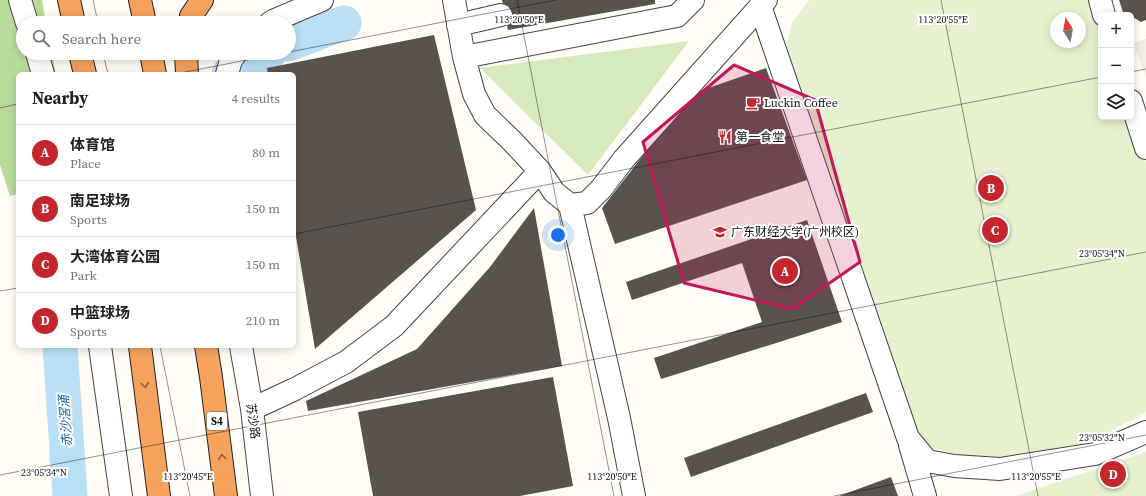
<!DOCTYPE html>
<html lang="en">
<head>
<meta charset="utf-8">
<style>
	:root { --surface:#fff; --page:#f2f2f2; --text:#202124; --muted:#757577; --line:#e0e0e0; --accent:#c4262e }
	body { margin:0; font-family:"Source Serif 4","Noto Sans SC",serif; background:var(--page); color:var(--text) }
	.controls { position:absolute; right:12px; top:12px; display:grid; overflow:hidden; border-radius:6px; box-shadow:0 2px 10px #0003 }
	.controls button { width:36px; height:36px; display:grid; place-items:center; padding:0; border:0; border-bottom:1px solid var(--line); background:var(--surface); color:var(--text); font:20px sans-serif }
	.compass { position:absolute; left:1050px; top:12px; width:36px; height:36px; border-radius:50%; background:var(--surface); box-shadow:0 2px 10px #0003; rotate:349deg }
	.you { position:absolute; left:558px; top:235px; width:14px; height:14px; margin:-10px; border:3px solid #fff; border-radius:50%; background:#1a73e8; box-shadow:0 0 0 6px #1a73e833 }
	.badge { display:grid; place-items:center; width:26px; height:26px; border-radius:50%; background:var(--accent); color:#fff; font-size:13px; font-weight:700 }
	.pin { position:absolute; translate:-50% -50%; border:2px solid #fff; box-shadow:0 1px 4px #0006 }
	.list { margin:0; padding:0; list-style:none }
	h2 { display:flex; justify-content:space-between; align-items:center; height:52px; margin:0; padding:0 16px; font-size:17px }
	h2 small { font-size:13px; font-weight:400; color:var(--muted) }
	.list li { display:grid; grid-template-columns:26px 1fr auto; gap:12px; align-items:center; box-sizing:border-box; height:56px; padding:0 16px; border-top:1px solid var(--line) }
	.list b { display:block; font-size:15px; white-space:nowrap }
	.list p { margin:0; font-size:13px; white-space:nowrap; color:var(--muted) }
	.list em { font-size:13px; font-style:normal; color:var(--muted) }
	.icon { flex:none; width:22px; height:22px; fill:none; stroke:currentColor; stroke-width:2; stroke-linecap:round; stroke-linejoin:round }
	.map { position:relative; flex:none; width:1146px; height:496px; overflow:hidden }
	.search { position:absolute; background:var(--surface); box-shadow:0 2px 10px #0003; left:16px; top:16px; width:280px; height:44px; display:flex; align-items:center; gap:10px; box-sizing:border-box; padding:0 14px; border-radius:22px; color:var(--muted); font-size:15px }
	.panel { position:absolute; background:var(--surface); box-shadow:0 2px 10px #0003; left:16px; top:72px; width:280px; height:276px; border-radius:6px }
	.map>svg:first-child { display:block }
	.green { fill:#d5ebbd }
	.forest { fill:#b9dc9c }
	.pitch { fill:#e6f2cf; fill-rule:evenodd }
	.plaza { fill:#f1ede2 }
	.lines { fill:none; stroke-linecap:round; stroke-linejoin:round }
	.river { stroke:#b9e0f7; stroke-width:35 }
	.building { fill:#5a524d }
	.minor-casing { stroke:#444; stroke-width:24 }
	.highway-casing { stroke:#222; stroke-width:24 }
	.minor { stroke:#fff; stroke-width:22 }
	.highway { stroke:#f5a25d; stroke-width:22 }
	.oneway { stroke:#8e613b }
	.marked { fill:#c2185b; fill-opacity:0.2; stroke:#c2185b; stroke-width:3; stroke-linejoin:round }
	.ticks { fill:none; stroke:#111; stroke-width:1; stroke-opacity:0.45 }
	.labels { text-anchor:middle; stroke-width:4; stroke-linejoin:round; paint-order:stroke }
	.shield { fill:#fff; stroke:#585858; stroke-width:1 }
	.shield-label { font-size:11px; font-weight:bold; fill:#111 }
	.poi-label { font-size:12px; fill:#111; stroke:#fff; text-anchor:start }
	.street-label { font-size:12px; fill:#111; stroke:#fff }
	.water-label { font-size:13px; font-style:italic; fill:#1768a6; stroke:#fff }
	.ticks-label { font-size:10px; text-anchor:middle; fill:#111; stroke:#fff; stroke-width:4; stroke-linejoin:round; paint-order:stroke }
</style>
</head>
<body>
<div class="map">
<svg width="1146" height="496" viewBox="0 0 1146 496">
	<rect width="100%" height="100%" fill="#fffdf5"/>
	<path class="green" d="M 689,41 L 588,175 L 480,68 Z"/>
	<path class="forest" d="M 0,0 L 42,0 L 46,23 L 23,23 L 23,53 L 52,53 L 56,74 L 18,74 L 18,194 L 10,196 L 0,165 Z"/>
	<path class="pitch" d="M 809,0 L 1095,0 L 1101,20 L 1101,117 L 1131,117 L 1131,113 L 1146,162 L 1146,412 L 1106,434 L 1091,441 L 1070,448 L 1041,455 L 989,459 L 953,454 L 931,448 L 916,433 L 791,64 L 787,43 L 792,23 ZM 1056,18 L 1080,18 L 1080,42 L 1056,42 Z
		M 1146,452 L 1146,496 L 1015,496 Z"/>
	<path class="plaza" d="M 1146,39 L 1146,78 L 1133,43 Z"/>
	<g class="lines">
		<path class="river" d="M 289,44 L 344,23
			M 229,74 L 269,53
			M 60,346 L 70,496"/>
	</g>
	<path class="building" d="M 502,0 L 655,0 L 655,4 L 508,30 Z
		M 1119,0 L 1146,0 L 1146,20 L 1141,22 L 1131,16 L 1131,15 L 1123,12 Z
		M 434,35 L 476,210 L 315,349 L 294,225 L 294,74 L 268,74 L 267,68 Z
		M 766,68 L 807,180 L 615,244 L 602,208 L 691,94 Z
		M 534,208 L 562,366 L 308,411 L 306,401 L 417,349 L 490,267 Z
		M 807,220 L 842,322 L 770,345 L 661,379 L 654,358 L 762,322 L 742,263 L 632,300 L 626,282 Z
		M 553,377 L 573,486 L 520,496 L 373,496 L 358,412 Z
		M 866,393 L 873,412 L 691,477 L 684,458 Z
		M 891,477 L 898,496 L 839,496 Z"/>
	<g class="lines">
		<g class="minor-casing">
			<path id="minor" d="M 20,0 L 27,23
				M 454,0 L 464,57 L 474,94 L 485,115 L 512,141 L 540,171 L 554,192 L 570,205 L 587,203 L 601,189 L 624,159 L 766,0
				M 1100,0 L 1104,15
				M 760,6 L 908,438 L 927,461 L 954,466 L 1000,469 L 1095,454 L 1146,432
				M 270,23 L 275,20 L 322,0
				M 458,25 L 501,15
				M 37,53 L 43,74
				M 464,57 L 677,16 L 693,0
				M 227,74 L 231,60 L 236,53
				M 1131,101 L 1146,148
				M 570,205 L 619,418 L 634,496
				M 100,346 L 121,496
				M 241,346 L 252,409 L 262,496
				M 252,409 L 295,389 L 346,362 L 394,326 L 540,171
				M 910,445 L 925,496"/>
		</g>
		<g class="highway-casing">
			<path id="highway" d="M 69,0 L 74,23
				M 140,0 L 145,23
				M 190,23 L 191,16 L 202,0
				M 80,53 L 85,74
				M 151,53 L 155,74
				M 186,53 L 187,74
				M 140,346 L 159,496
				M 206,346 L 211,377 L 226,496"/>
		</g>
		<use href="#minor" class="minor"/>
		<use href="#highway" class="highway"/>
	</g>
	<defs><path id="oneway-chevron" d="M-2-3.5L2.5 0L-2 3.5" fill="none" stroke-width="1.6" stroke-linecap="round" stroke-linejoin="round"/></defs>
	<g class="oneway">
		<use href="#oneway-chevron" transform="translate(145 385) rotate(83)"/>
		<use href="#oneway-chevron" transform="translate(222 457) rotate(-98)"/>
	</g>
	<path class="marked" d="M 734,65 L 815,100 L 860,262 L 792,309 L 684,283 L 643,142 Z"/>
	<path class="ticks" d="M 93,0 L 98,23M 517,0 L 614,496M 941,0 L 1038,496M 289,52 L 556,0M 103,53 L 108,74M 1131,72 L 1146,69M 175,74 L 283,53M 0,108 L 18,104M 294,234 L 1101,77M 0,291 L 18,288M 160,346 L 190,496M 0,475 L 1146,252M 834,496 L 1146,435"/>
	<defs>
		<g id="cafe-bare" transform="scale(1.08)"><path d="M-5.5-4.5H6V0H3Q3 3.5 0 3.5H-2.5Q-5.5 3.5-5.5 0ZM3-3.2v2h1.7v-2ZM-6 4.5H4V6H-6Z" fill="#c4262e" stroke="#fff" stroke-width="2.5" paint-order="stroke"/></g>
		<g id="restaurant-bare" transform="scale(1.08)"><path d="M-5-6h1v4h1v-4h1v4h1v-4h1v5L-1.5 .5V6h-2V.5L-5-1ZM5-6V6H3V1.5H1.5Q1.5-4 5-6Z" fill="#c4262e" stroke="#fff" stroke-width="2.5" paint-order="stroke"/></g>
		<g id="university-bare" transform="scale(1.08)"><path d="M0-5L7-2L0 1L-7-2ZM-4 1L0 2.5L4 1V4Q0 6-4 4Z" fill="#c4262e" stroke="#fff" stroke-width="2.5" paint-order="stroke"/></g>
	</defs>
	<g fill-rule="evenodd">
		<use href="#cafe-bare" x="753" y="103"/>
		<use href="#restaurant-bare" x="725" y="137"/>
		<use href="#university-bare" x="720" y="232"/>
	</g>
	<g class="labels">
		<rect class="shield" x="207" y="412" width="20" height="18" rx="3"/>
		<g class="shield-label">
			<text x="217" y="425">S4</text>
		</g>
		<g class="poi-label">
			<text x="764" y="107">Luckin Coffee</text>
			<text x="736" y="141">第一食堂</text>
			<text x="731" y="236">广东财经大学(广州校区)</text>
		</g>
		<g class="street-label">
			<text transform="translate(253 421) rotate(82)" y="4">苏沙路</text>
		</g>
		<g class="water-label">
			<text transform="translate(65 421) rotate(-94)" y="5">赤沙滘涌</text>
		</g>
	</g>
	<g class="ticks-label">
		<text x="519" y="23">113°20'50"E</text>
		<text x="943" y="23">113°20'55"E</text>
		<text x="1102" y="257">23°05'34"N</text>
		<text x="1102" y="441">23°05'32"N</text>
		<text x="44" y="476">23°05'34"N</text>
		<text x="188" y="480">113°20'45"E</text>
		<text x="612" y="480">113°20'50"E</text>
		<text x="1036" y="480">113°20'55"E</text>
	</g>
</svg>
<div class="controls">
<button>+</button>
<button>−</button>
<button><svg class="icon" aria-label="layers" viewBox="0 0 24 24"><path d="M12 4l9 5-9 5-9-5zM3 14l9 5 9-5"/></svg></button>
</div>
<svg class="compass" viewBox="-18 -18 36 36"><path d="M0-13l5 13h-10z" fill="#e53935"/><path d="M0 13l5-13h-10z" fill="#757577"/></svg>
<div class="you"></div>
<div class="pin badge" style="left:785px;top:271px">A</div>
<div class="pin badge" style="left:991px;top:188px">B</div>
<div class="pin badge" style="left:995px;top:230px">C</div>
<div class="pin badge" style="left:1113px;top:474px">D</div>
<div class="search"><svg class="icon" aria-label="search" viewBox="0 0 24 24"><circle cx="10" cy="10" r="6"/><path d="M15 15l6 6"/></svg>Search here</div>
<section class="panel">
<h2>Nearby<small>4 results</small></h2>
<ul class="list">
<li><span class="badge">A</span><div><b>体育馆</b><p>Place</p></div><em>80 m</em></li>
<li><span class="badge">B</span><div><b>南足球场</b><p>Sports</p></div><em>150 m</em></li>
<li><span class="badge">C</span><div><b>大湾体育公园</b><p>Park</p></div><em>150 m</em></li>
<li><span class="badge">D</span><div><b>中篮球场</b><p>Sports</p></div><em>210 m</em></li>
</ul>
</section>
</div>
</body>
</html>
